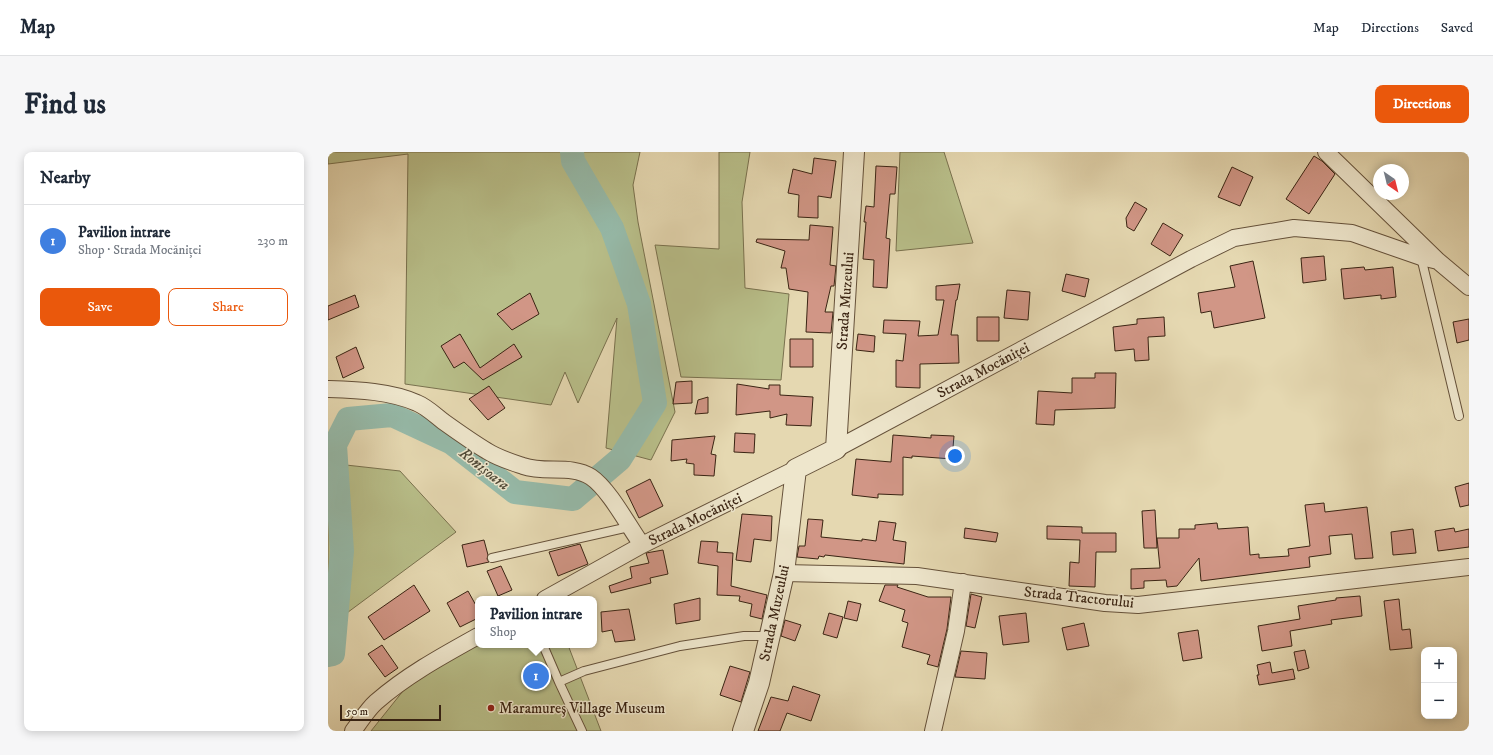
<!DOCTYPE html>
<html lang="en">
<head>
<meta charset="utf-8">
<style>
	:root { --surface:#fff; --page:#f6f6f7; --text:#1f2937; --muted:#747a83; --line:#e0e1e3; --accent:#ea580c }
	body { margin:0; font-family:"IM FELL DW Pica",serif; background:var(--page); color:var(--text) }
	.controls { position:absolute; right:12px; bottom:12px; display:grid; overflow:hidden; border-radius:8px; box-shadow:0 2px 10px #0003 }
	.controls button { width:36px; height:36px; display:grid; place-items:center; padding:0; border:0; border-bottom:1px solid var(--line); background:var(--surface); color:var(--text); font:20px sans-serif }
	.compass { position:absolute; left:1045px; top:12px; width:36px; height:36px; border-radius:50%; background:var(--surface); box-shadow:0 2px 10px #0003; rotate:145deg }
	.scale { position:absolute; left:12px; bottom:10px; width:101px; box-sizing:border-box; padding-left:4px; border:2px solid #3a2413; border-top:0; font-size:11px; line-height:14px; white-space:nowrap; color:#3a2413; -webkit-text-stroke:3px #eee6cc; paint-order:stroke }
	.you { position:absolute; left:627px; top:304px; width:14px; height:14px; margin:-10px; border:3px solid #fff; border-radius:50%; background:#1a73e8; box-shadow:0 0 0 6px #1a73e833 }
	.badge { display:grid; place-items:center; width:26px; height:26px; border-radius:50%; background:var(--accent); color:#fff; font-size:13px; font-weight:700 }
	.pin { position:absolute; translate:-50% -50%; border:2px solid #fff; box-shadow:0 1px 4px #0006 }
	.popup { position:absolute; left:147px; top:444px; width:122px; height:52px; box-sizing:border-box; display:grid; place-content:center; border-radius:8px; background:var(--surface); filter:drop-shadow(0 1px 3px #0005); font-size:13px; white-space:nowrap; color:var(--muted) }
	.popup b { font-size:15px; color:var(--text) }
	.popup::after { content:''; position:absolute; left:50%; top:100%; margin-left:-8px; border:8px solid transparent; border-top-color:var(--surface) }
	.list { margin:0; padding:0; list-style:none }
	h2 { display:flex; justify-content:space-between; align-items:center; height:52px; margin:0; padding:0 16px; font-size:17px }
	h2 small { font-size:13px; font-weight:400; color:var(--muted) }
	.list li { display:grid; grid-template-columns:26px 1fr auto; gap:12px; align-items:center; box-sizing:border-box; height:72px; padding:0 16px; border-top:1px solid var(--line) }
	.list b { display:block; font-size:15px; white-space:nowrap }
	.list p { margin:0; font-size:13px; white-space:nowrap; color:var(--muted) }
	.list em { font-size:13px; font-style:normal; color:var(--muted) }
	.actions { display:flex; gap:8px; padding:12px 16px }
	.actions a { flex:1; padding:9px 0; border:1px solid var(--accent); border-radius:8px; text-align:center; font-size:14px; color:var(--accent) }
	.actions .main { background:var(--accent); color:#fff }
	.map { position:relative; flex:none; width:1141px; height:579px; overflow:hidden; border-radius:8px }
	header { display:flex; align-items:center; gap:24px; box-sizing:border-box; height:56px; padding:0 20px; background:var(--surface); border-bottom:1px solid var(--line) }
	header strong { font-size:19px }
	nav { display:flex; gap:22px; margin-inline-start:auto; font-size:14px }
	.intro { display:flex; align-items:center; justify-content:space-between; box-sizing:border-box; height:96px; padding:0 24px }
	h1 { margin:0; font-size:28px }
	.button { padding:10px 18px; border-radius:8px; background:var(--accent); color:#fff; font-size:14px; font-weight:700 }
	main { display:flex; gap:24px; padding:0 24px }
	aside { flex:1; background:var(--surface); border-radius:8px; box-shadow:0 2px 10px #0003 }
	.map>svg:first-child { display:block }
	.green { fill:#b8be89; stroke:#79714e }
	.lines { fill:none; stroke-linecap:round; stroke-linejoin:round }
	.river { stroke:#96baa9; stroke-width:24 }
	.building { fill:#d19686; stroke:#3a2413 }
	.service-casing { stroke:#65513a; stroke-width:10 }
	.minor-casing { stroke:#65513a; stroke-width:18 }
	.tertiary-casing { stroke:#65513a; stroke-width:22 }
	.service { stroke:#eee6cc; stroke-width:8 }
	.minor { stroke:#eee6cc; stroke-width:16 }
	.tertiary { stroke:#eee6cc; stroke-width:20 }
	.poi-dot { fill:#8f2418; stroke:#eee6cc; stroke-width:1.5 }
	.labels { text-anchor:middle; stroke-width:3; stroke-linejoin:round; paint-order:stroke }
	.street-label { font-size:15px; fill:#3a2413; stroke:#eee6cc }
	.poi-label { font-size:15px; fill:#3a2413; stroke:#eee6cc; text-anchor:start }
	.water-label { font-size:16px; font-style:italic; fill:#514a38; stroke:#eee6cc }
</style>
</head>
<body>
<header>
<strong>Map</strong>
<nav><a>Map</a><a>Directions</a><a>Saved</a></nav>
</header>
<div class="intro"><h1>Find us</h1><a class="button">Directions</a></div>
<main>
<aside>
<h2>Nearby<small></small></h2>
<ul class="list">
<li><span class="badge" style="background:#3f7fe0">1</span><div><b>Pavilion intrare</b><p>Shop · Strada Mocăniței</p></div><em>230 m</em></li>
</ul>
<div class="actions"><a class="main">Save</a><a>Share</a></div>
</aside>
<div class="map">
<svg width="1141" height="579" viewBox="0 0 1141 579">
	<rect width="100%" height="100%" fill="#e5d8b1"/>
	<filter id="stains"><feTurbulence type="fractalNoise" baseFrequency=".005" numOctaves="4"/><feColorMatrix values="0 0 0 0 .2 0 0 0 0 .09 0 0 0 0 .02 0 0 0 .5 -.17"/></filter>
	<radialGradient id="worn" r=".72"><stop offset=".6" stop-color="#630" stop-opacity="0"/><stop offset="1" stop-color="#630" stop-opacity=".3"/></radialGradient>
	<path class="green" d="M 0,0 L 312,0 L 305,33 L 310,70 L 347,260 L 323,308 L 278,296 L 289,166 L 250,251 L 237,220 L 223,253 L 77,232 L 80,2 L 0,12 Z
		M 391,0 L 422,0 L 414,50 L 417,136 L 461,142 L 453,228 L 353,225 L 327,93 L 391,97 Z
		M 572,0 L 616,0 L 645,91 L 568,99 Z
		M 0,311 L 72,319 L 128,380 L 0,475 Z
		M 150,492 L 240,493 L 273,579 L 43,579 L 79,534 Z"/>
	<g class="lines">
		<path class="river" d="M 0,503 L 5,502 L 14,399 L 7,293 L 20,267 L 64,263 L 124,291 L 187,340 L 245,347 L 292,307 L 327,251 L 311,152 L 284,76 L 245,9 L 244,0"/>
	</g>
	<path class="building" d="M 986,4 L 994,9 L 1007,22 L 981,62 L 958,47 Z
		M 486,6 L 508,9 L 503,46 L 490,44 L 490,66 L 470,65 L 471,43 L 460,41 L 465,17 L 484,22 Z
		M 548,14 L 569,15 L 567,42 L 562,42 L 558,86 L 562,87 L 559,136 L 545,135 L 546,108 L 535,107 L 538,70 L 536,70 L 538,54 L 546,55 Z
		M 904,15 L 925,25 L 912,54 L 890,45 Z
		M 807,50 L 819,57 L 806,79 L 799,75 L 798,66 Z
		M 835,71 L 855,83 L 842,104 L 823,92 Z
		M 482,73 L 505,75 L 502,113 L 508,114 L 506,134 L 503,134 L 497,160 L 505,160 L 503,181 L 478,180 L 480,140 L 461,137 L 458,116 L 453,116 L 457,99 L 428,90 L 429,87 L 481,88 Z
		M 996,104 L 998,128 L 975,131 L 973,106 Z
		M 925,109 L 937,166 L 886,176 L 883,159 L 873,161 L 870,141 L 907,135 L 902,114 Z
		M 1036,115 L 1037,118 L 1065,115 L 1068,145 L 1053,147 L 1053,143 L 1016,147 L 1013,117 Z
		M 738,122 L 761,127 L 757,145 L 734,139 Z
		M 632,132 L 629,148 L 628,148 L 623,183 L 630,183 L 631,211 L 592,212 L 592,236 L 568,235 L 568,208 L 575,209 L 578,182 L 555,181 L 556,168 L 592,169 L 590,184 L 610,183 L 616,148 L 608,148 L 608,134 Z
		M 679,138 L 702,140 L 700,168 L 676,166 Z
		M 202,141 L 211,162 L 184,178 L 169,162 Z
		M 27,143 L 31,155 L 0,168 L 0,154 Z
		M 649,165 L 671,165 L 671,189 L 649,189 Z
		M 836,165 L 837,184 L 820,185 L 821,208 L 807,209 L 806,197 L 787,199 L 785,175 L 809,172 L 809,167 Z
		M 1141,167 L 1141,188 L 1129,191 L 1125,170 Z
		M 132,182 L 152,216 L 186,192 L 194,205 L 155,228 L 136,210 L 126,216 L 113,194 Z
		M 530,182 L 547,184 L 546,200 L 528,198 Z
		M 462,187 L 485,187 L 485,215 L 462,215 Z
		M 28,195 L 36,216 L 15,226 L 8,205 Z
		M 767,221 L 788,221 L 787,256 L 727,258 L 726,273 L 708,272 L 710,239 L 744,241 L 744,226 L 767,226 Z
		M 364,229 L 364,251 L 345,252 L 348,230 Z
		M 409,232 L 441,237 L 441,233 L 452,233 L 452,243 L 485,245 L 483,274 L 458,273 L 459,262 L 442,266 L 442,259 L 408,263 Z
		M 161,234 L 177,256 L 160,268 L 141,247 Z
		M 380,245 L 380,261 L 367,262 L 370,248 Z
		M 407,281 L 427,282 L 426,301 L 406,300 Z
		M 565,283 L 603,286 L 603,283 L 626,284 L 624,307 L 584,304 L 584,306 L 575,305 L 575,343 L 550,342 L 550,346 L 524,343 L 528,307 L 563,310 Z
		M 387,284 L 383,302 L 388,303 L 386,324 L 366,323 L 366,312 L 358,311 L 359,307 L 343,309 L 344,288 Z
		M 322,327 L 335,354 L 311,366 L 298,339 Z
		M 1141,331 L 1141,353 L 1132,355 L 1127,335 Z
		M 996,351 L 997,360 L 1039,355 L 1045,406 L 1027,407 L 1024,382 L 1001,384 L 1003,402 L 981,405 L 982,415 L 873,429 L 871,406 L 849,434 L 839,435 L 838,428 L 816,429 L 816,436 L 803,437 L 803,417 L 832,416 L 829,386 L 851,386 L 851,377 L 867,377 L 867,373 L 889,371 L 890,377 L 920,375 L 922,403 L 931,402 L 931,406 L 961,404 L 960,397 L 982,394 L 977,353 Z
		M 827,358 L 829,396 L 816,396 L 814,359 Z
		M 414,362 L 444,364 L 443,389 L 426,387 L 423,410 L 408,408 Z
		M 480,367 L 495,368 L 493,385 L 534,389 L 534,387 L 548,389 L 551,369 L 568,371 L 565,388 L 578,390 L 576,412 L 497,403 L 496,405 L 491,404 L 490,407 L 469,405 L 471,394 L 477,394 Z
		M 719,374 L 754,375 L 754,381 L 788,381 L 788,400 L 768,400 L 767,435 L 741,434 L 742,410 L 751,411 L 752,388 L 719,387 Z
		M 637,376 L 670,381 L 668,390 L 636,386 Z
		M 1126,376 L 1127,380 L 1141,377 L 1141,395 L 1110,399 L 1107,379 Z
		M 1085,377 L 1088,401 L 1065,403 L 1063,380 Z
		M 156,388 L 160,403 L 159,407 L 161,410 L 139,415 L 134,393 Z
		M 373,389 L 390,390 L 389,400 L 405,401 L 403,434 L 439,443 L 434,467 L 422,464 L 424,452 L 411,449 L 412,444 L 389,443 L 390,414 L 370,411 Z
		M 252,392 L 260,412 L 230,424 L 221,400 Z
		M 335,398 L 340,422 L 322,426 L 323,431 L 283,441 L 281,434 L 304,426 L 302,415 L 321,411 L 318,401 Z
		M 173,414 L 184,438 L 170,444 L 159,419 Z
		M 86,433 L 102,459 L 56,488 L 40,465 Z
		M 557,433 L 570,433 L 569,435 L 600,445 L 623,445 L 619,477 L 610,515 L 599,512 L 602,503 L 574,495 L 580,471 L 574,469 L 577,458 L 551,449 Z
		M 140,439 L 150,457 L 150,466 L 132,475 L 119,451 Z
		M 643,442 L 654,445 L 647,476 L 638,474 Z
		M 1032,444 L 1034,464 L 1003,468 L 1004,472 L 962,479 L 964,494 L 934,499 L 930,474 L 972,467 L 970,454 L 1008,448 L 1008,446 Z
		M 372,446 L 372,468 L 348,472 L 346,452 Z
		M 1071,447 L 1074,478 L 1082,477 L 1084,496 L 1062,498 L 1056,449 Z
		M 520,449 L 533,452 L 529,469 L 516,466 Z
		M 301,457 L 307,488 L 287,490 L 284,478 L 274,480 L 273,460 Z
		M 501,461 L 515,465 L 509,486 L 495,482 Z
		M 698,461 L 701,490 L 675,493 L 671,464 Z
		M 457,468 L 473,473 L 467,489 L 453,484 Z
		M 756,471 L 761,494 L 739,498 L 734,476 Z
		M 870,478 L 874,506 L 855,509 L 850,481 Z
		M 54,493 L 70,516 L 57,525 L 40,502 Z
		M 977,498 L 981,516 L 970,519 L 966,500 Z
		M 633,499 L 659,501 L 657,527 L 627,525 Z
		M 942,510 L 944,521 L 965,517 L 967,527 L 931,533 L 929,523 L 931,523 L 929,513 Z
		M 402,514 L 422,520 L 413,550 L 392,543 Z
		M 219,516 L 221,530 L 197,533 L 196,518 Z
		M 465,534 L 492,543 L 483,569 L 459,561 L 452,579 L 430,579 L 443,545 L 460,549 Z"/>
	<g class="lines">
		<g class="service-casing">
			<path id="service" d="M 1093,105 L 1131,264
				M 164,406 L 301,375
				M 215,493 L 231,530 L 254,579
				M 231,530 L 256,519 L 352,494 L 416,484 L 441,484"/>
		</g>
		<g class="minor-casing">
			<path id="minor" d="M 998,0 L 1110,109 L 1141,135
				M 0,237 C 29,238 62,239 89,251 C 99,255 108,264 116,270 C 130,280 144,290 159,299 C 170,306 183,310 195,314 C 217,322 243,312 263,325 C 281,337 301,375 314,393
				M 508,297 L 863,107 L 906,86 L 966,76 L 1024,81 L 1093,105 L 1110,109
				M 456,421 L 589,424 L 777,451 L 810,453 L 1141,415
				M 217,447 L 314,393 L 468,317
				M 25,579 C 32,570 39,558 48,550 C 79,523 114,504 150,484
				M 605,579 L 628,479 L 635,430"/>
		</g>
		<g class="tertiary-casing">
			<path id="tertiary" d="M 415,579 L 431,531 L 456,421 L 468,317 L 508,297 L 526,0"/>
		</g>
		<use href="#service" class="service"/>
		<use href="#minor" class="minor"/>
		<use href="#tertiary" class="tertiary"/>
	</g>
	<circle class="poi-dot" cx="163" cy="556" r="4"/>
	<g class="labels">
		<g class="street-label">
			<text transform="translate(517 149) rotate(-86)" y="5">Strada Muzeului</text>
			<text transform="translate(655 218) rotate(-28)" y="5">Strada Mocăniței</text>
			<text transform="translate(367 367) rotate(-26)" y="5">Strada Mocăniței</text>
			<text transform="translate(751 445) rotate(6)" y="5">Strada Tractorului</text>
			<text transform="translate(446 461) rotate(-78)" y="5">Strada Muzeului</text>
		</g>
		<g class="poi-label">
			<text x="171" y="561">Maramureș Village Museum</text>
		</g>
		<g class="water-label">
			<text transform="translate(157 316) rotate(38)" y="6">Ronișoara</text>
		</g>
	</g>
	<rect width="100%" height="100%" filter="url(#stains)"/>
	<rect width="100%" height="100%" fill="url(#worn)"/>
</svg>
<div class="controls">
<button>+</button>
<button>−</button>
</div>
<svg class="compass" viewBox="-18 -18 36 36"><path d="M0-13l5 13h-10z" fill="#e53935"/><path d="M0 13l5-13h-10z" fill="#747a83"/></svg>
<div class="scale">50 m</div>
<div class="you"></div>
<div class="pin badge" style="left:208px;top:524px;background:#3f7fe0">1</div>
<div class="popup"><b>Pavilion intrare</b>Shop</div>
</div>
</main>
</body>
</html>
